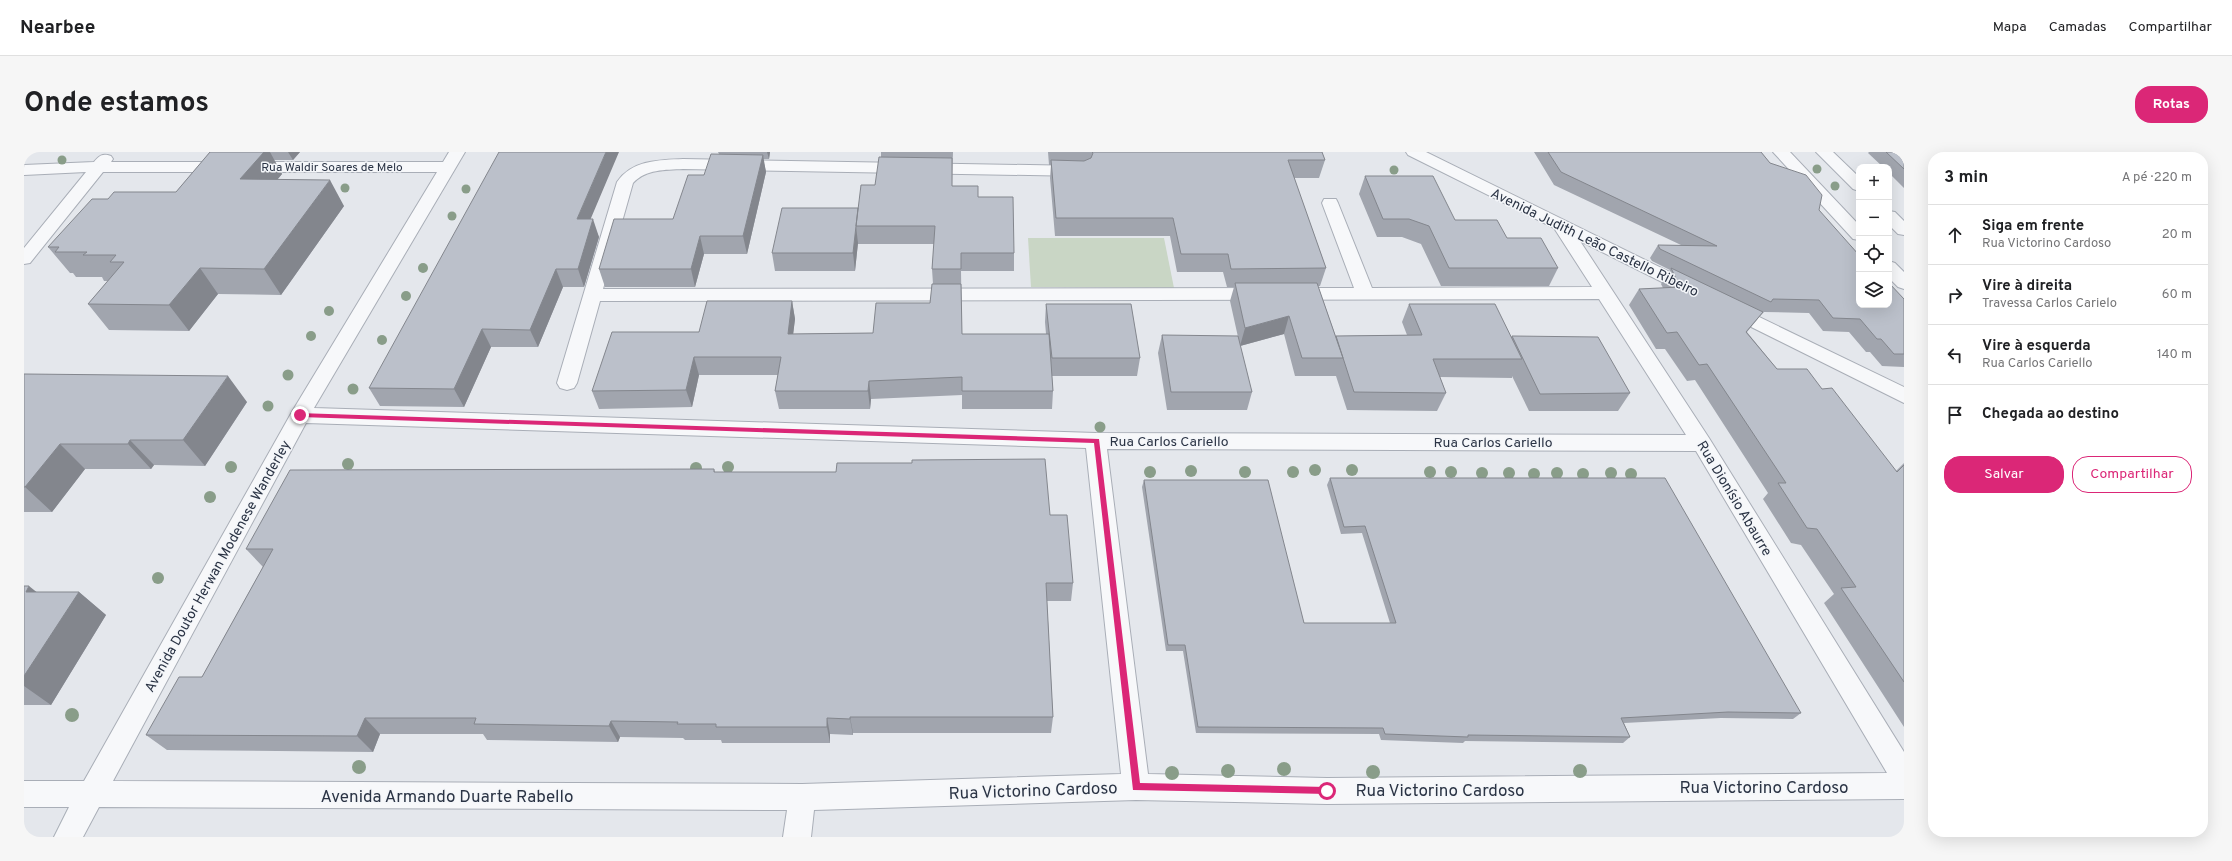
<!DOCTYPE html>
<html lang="pt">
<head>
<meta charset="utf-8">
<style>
	:root { --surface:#fff; --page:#f6f6f6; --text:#202124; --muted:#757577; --line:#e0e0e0; --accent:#db2777 }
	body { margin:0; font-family:Overpass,sans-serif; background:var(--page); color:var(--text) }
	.controls { position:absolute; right:12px; top:12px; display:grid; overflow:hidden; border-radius:8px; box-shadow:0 4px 16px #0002 }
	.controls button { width:36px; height:36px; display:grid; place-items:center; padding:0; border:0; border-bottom:1px solid var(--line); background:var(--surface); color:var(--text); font:20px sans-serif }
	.stop { position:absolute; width:12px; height:12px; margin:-9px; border:3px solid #db2777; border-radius:50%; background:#fff }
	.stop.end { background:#db2777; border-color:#fff; box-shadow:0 1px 4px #0008 }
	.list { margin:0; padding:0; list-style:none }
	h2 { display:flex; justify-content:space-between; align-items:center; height:52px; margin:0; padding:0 16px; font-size:17px }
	h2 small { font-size:13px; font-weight:400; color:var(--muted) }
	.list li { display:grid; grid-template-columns:26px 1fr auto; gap:12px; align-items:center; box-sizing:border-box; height:60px; padding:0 16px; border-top:1px solid var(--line) }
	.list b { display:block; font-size:15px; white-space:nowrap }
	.list p { margin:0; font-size:13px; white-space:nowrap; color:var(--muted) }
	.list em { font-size:13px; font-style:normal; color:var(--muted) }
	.actions { display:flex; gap:8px; padding:12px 16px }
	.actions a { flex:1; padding:9px 0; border:1px solid var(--accent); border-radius:16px; text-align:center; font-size:14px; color:var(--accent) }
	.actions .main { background:var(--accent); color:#fff }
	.icon { flex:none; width:22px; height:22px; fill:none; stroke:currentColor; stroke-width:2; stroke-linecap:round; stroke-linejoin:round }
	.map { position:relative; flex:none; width:1880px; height:685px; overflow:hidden; border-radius:16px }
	header { display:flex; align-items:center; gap:24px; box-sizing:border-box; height:56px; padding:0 20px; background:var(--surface); border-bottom:1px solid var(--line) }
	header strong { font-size:19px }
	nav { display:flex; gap:22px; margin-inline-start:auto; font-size:14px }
	.intro { display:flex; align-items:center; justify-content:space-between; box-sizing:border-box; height:96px; padding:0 24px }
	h1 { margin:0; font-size:28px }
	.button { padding:10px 18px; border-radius:16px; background:var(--accent); color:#fff; font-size:14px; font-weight:700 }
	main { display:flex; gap:24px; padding:0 24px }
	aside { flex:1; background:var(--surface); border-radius:16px; box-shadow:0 4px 16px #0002 }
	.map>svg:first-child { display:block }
	.green { fill:#c9d6c5 }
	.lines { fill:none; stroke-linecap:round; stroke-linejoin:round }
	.minor-casing { stroke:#a9aeb7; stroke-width:2 }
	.minor { fill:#f7f8fa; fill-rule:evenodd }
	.tree { fill:#899d89 }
	.wall { fill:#a1a5ae }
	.shaded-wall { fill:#83868d }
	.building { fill:#bbc0ca; stroke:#83868d }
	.route { fill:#db2777 }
	.labels { text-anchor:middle; stroke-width:3; stroke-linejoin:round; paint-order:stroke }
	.far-street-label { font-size:12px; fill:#2b3445; stroke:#f4f6f9 }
	.street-label { font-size:14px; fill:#2b3445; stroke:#f4f6f9 }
	.near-street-label { font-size:17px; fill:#2b3445; stroke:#f4f6f9 }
</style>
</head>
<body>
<header>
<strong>Nearbee</strong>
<nav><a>Mapa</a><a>Camadas</a><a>Compartilhar</a></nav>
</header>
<div class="intro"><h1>Onde estamos</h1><a class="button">Rotas</a></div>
<main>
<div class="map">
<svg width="1880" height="685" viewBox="0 0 1880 685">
	<rect width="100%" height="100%" fill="#e4e7ec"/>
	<path class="green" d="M 1004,86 L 1140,86 L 1150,136 L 1007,135 Z"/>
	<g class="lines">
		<g class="minor-casing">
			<path id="minor" d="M 425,0 L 441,0 L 290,256 L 1072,281 L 1662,283 L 1575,147 L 576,149 L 553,231 L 550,236 L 543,238 L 536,236 L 533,231 L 593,30 C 608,8 635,8 659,7 L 1057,14 L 1063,16 L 1065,19 L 1063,22 L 1057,24 L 659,17 C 641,18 622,17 609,31 L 579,137 L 1330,136 L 1298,51 L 1300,47 L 1312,47 L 1314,51 L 1348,136 L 1568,135 L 1530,76 L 1384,3 L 1382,0 L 1402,0 L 1674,134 L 1677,138 L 1674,142 L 1668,144 L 1662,142 L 1556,89 L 1685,286 L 1880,600 L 1880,647 L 1303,652 L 1112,648 L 790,658 L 787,685 L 759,685 L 763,658 L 75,655 L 59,685 L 30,685 L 45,655 L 0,655 L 0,629 L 60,629 L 269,258 L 413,20 L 79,20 L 6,111 L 0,112 L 0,96 L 62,20 L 0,23 L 0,13 L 70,10 C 75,4 78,1 87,4 L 89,7 L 87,10 L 419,10 ZM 282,271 L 1062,296 L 1097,622 L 778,632 L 89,629 ZM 1083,297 L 1672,299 L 1863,621 L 1303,626 L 1124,622 Z
				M 1749,0 L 1766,0 L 1835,73 L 1835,88 L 1829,87 Z
				M 1792,0 L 1809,0 L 1835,25 L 1835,39 L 1829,37 Z
				M 1865,59 L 1871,60 L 1880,69 L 1880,83 L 1874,82 L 1865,73 Z
				M 1865,109 L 1871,111 L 1880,120 L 1880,137 L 1874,135 L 1865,126 Z
				M 1704,150 L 1880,235 L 1880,251 L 1697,160 L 1695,156 L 1697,152 Z"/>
		</g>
		<use href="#minor" class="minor"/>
	</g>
	<g class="tree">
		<circle cx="38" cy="8" r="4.5"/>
		<circle cx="1793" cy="17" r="4.5"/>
		<circle cx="1370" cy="18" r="4.5"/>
		<circle cx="1811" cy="34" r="4.5"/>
		<circle cx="321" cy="36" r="4.5"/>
		<circle cx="442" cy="37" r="4.5"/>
		<circle cx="428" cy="64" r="4.5"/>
		<circle cx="399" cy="116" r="5"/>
		<circle cx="382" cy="144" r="5"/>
		<circle cx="305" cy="159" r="5"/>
		<circle cx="287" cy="184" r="5"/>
		<circle cx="358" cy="188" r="5"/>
		<circle cx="264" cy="223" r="5.5"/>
		<circle cx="329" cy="237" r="5.5"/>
		<circle cx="244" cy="254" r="5.5"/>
		<circle cx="1076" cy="275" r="5.5"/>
		<circle cx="324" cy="312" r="6"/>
		<circle cx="207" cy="315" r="6"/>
		<circle cx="704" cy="315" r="6"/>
		<circle cx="672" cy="316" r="6"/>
		<circle cx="1291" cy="318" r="6"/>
		<circle cx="1328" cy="318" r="6"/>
		<circle cx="1167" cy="319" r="6"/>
		<circle cx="1126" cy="320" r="6"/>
		<circle cx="1221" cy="320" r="6"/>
		<circle cx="1269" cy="320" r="6"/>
		<circle cx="1406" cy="320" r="6"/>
		<circle cx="1427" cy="320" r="6"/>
		<circle cx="1458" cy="321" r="6"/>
		<circle cx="1485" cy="321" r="6"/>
		<circle cx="1533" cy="321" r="6"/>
		<circle cx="1587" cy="321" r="6"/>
		<circle cx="1510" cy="322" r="6"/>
		<circle cx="1559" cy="322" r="6"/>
		<circle cx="1607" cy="322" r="6"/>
		<circle cx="186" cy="345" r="6"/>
		<circle cx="134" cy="426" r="6"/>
		<circle cx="48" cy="563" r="7"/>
		<circle cx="335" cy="615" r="7"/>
		<circle cx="1260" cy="617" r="7"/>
		<circle cx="1204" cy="619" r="7"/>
		<circle cx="1556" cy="619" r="7"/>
		<circle cx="1349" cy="620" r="7"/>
		<circle cx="1148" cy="621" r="7"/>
	</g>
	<path class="wall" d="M 186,0 L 276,0 L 269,8 L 250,8 L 258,22 L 253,28 L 320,54 L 257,143 L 194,142 L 165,179 L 85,178 L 64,152 L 84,129 L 80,129 L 78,125 L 52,125 L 49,121 L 46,121 L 24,95 L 152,40 Z
		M 694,0 L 746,0 L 745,7 L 739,7 L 742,20 L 723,102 L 680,102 L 671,135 L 581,135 L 575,117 L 649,67 L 695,2 Z
		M 857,0 L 929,0 L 928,34 L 954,45 L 990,101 L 990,119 L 937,119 L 938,182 L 1022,182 L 1021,170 L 1022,152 L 1116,206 L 1113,224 L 1028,224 L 1029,239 L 1028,257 L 938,257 L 938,243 L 847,247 L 846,257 L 755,257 L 751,239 L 754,223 L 675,223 L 668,255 L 575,257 L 568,239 L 675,180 L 768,149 L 771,167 L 769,182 L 849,181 L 906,151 L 909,132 L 908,117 L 910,92 L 834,92 L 834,91 L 831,119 L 751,119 L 748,101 L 834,56 L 851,33 L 857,5 Z
		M 1024,0 L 1298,0 L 1301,8 L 1295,26 L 1270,26 L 1302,116 L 1296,134 L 1294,134 L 1312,185 L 1312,184 L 1383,183 L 1378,170 L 1385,152 L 1487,185 L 1488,184 L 1606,241 L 1594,259 L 1505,259 L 1488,224 L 1488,226 L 1416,225 L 1422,241 L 1413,259 L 1323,258 L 1312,224 L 1271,224 L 1260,182 L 1216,194 L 1206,149 L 1210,135 L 1203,135 L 1199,120 L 1153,120 L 1146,84 L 1031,84 L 1026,26 L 1027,13 L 1025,13 Z
		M 1510,0 L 1737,0 L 1746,11 L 1795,58 L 1835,153 L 1880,147 L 1880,215 L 1858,214 L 1846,200 L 1842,200 L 1825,180 L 1799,179 L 1785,161 L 1740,160 L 1737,163 L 1723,180 L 1753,217 L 1798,237 L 1872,319 L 1880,311 L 1880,575 L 1800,451 L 1810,442 L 1777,393 L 1767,391 L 1739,347 L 1744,341 L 1671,228 L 1663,229 L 1641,197 L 1632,197 L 1605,153 L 1615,137 L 1639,136 L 1637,132 L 1646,118 L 1628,109 L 1626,106 L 1634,93 L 1657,93 L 1530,33 Z
		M 1845,0 L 1880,0 L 1880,36 L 1865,21 L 1865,15 L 1859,15 L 1844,1 Z
		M 1341,24 L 1431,68 L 1483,86 L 1534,116 L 1525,134 L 1417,134 L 1397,92 L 1378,85 L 1353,85 L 1335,42 Z
		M 566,67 L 575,85 L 560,135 L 539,135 L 514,195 L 467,195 L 440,255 L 356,254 L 345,236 Z
		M 1138,183 L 1228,240 L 1223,258 L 1143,258 L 1134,201 Z
		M 0,222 L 223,250 L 181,314 L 130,313 L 127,317 L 61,317 L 28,360 L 0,360 Z
		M 690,317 L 691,320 L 1026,363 L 1049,431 L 1047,449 L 1023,449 L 1029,565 L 1027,581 L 829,581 L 829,583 L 806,582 L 806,591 L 698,591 L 697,588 L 661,588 L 659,586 L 596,585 L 594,590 L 463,588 L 459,582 L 356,582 L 349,600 L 143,598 L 122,583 L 178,525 L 239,415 L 222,397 Z
		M 1306,326 L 1777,561 L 1769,567 L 1697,566 L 1600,571 L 1606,585 L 1599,591 L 1441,589 L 1439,591 L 1357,588 L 1355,582 L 1172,581 L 1159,499 L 1142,499 L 1118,335 L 1120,328 L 1280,471 L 1366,471 L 1338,381 L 1317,382 L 1303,333 Z
		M 0,434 L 12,440 L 55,440 L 82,463 L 27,553 L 0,553 Z"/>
	<path class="shaded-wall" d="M 240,0 L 246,0 L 258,22 L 232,53 L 216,27 Z
		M 264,0 L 276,0 L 269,8 Z
		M 582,0 L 595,0 L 559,85 L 553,67 Z
		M 743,0 L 746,0 L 745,7 Z
		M 739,3 L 742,20 L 723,102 L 719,84 Z
		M 306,28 L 320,54 L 257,143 L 240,117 Z
		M 569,67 L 575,85 L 560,135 L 554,117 Z
		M 832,74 L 834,91 L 831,119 L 829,101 Z
		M 676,84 L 680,102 L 671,135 L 667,117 Z
		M 176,116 L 194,142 L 165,179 L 145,153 Z
		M 532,117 L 539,135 L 514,195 L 506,178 Z
		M 768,149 L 771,167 L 767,200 L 764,182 Z
		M 1265,164 L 1260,182 L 1216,194 L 1221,176 Z
		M 458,177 L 467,195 L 440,255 L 430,237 Z
		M 670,205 L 675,223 L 668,255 L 662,238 Z
		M 204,224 L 223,250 L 181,314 L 159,288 Z
		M 845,229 L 847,247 L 846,257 L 844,239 Z
		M 106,288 L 130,313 L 127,317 L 104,292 Z
		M 36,292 L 61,317 L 28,360 L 1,335 Z
		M 5,434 L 35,458 L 2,440 Z
		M 55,440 L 82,463 L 27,553 L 0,534 L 0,524 Z
		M 826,565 L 829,581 L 829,583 L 826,567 Z
		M 341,566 L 356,582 L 349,600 L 333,584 Z
		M 803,566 L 806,582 L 806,591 L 803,575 Z
		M 587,569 L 596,585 L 594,590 L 585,574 Z"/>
	<path class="building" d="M 186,0 L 240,0 L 216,27 L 306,28 L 240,117 L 176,116 L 145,153 L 64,152 L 100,110 L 86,110 L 92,103 L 59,103 L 63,100 L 31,100 L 35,95 L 24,95 L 68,47 L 84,47 L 90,40 L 152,40 Z
		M 475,0 L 582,0 L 553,67 L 569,67 L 554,117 L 532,117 L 506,178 L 458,177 L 430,237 L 345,236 Z
		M 1068,0 L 1298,0 L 1301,8 L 1264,8 L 1302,116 L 1207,117 L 1204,102 L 1157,102 L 1149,66 L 1032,66 L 1027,8 L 1060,9 L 1067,6 L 1069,1 Z
		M 1524,0 L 1737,0 L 1746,11 L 1782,23 L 1798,43 L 1795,58 L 1835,103 L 1835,153 L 1865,153 L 1865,131 L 1880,147 L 1880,202 L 1870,202 L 1857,187 L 1853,187 L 1836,167 L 1809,166 L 1795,148 L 1749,147 L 1747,150 L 1636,97 L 1634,93 L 1693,94 L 1537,20 Z
		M 1862,0 L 1880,0 L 1880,17 Z
		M 687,2 L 739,3 L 719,84 L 676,84 L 667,117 L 575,117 L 590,67 L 649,67 L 664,23 L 680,23 Z
		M 855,5 L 928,6 L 928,34 L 954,34 L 954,45 L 989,45 L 990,101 L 937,101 L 937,117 L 908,117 L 911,74 L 832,74 L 837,33 L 851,33 Z
		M 1341,24 L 1409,24 L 1431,68 L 1473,68 L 1483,86 L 1517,86 L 1534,116 L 1425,116 L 1405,74 L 1385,67 L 1359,67 Z
		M 758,56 L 834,56 L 829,101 L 748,101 Z
		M 1647,116 L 1739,160 L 1722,180 L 1753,217 L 1783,217 L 1798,237 L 1808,236 L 1873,320 L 1880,313 L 1880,530 L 1817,436 L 1832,435 L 1793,377 L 1783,376 L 1754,331 L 1762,331 L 1683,212 L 1675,213 L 1653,180 L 1643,181 L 1615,137 L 1656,135 Z
		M 1211,131 L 1293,131 L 1319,206 L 1278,206 L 1265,164 L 1221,176 Z
		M 908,132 L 937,132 L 938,182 L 1025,182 L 1029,239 L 938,239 L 938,225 L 845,229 L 844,239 L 751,239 L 757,205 L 670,205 L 662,238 L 568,239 L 588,180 L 675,180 L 683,149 L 768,149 L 764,182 L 849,181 L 852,151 L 906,151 Z
		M 1022,152 L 1107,152 L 1116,206 L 1028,206 Z
		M 1385,152 L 1471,152 L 1498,207 L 1409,207 L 1422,241 L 1330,240 L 1312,184 L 1398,183 Z
		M 1138,183 L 1214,184 L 1228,240 L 1147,240 Z
		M 1488,184 L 1574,185 L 1606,241 L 1516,242 Z
		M 0,222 L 204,224 L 159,288 L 106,288 L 104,292 L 36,292 L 1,335 L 0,335 Z
		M 1021,307 L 1026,363 L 1043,363 L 1049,431 L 1022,431 L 1029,565 L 826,565 L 826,567 L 803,566 L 803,575 L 692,575 L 692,572 L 653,572 L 654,570 L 587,569 L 585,574 L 450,572 L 452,566 L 341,566 L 333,584 L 122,583 L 155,525 L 178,525 L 249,397 L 222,397 L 266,318 L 690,317 L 690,320 L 812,320 L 813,311 L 888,311 L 888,308 Z
		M 1306,326 L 1641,326 L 1777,561 L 1704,560 L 1597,566 L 1606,585 L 1444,583 L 1444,585 L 1361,582 L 1359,576 L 1174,575 L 1161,493 L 1144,493 L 1120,328 L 1244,328 L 1280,471 L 1372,471 L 1341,374 L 1320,375 Z
		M 0,434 L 5,434 L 2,440 L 55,440 L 0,524 Z"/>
	<path class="route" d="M 274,261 L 1075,287 L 1116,631 L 1303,635 L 1307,639 L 1303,642 L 1109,638 L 1070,291 L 276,265 Z"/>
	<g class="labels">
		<g class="far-street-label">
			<text x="308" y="19">Rua Waldir Soares de Melo</text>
		</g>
		<g class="street-label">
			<text transform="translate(1571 90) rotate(26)" y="5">Avenida Judith Leão Castello Ribeiro</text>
			<text x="1145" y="294">Rua Carlos Cariello</text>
			<text x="1469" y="295">Rua Carlos Cariello</text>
			<text transform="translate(1711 346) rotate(59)" y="5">Rua Dionísio Abaurre</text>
			<text transform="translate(193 414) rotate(-61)" y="5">Avenida Doutor Herwan Modenese Wanderley</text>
		</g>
		<g class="near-street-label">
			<text x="1740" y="641">Rua Victorino Cardoso</text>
			<text transform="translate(1009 638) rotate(-2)" y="6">Rua Victorino Cardoso</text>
			<text x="1416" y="644">Rua Victorino Cardoso</text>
			<text x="423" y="650">Avenida Armando Duarte Rabello</text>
		</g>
	</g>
</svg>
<div class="controls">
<button>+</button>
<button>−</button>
<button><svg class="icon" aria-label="locate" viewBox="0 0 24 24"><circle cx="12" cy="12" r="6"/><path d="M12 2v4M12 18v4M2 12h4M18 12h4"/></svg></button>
<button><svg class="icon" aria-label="layers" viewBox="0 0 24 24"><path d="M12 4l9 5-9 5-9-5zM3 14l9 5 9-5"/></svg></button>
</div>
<div class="stop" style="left:1303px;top:639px"></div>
<div class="stop end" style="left:276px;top:263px"></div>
</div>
<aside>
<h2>3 min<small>A pé · 220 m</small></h2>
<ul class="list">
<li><svg class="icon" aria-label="ahead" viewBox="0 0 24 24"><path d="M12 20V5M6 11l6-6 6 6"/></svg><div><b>Siga em frente</b><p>Rua Victorino Cardoso</p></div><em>20 m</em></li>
<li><svg class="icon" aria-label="right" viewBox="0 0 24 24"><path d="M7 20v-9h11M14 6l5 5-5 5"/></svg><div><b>Vire à direita</b><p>Travessa Carlos Carielo</p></div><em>60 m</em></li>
<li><svg class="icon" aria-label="left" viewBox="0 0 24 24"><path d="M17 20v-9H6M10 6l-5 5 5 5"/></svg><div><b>Vire à esquerda</b><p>Rua Carlos Cariello</p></div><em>140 m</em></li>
<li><svg class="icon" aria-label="arrive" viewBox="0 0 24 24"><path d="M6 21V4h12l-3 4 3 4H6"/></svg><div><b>Chegada ao destino</b></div></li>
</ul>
<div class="actions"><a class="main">Salvar</a><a>Compartilhar</a></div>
</aside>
</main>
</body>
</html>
